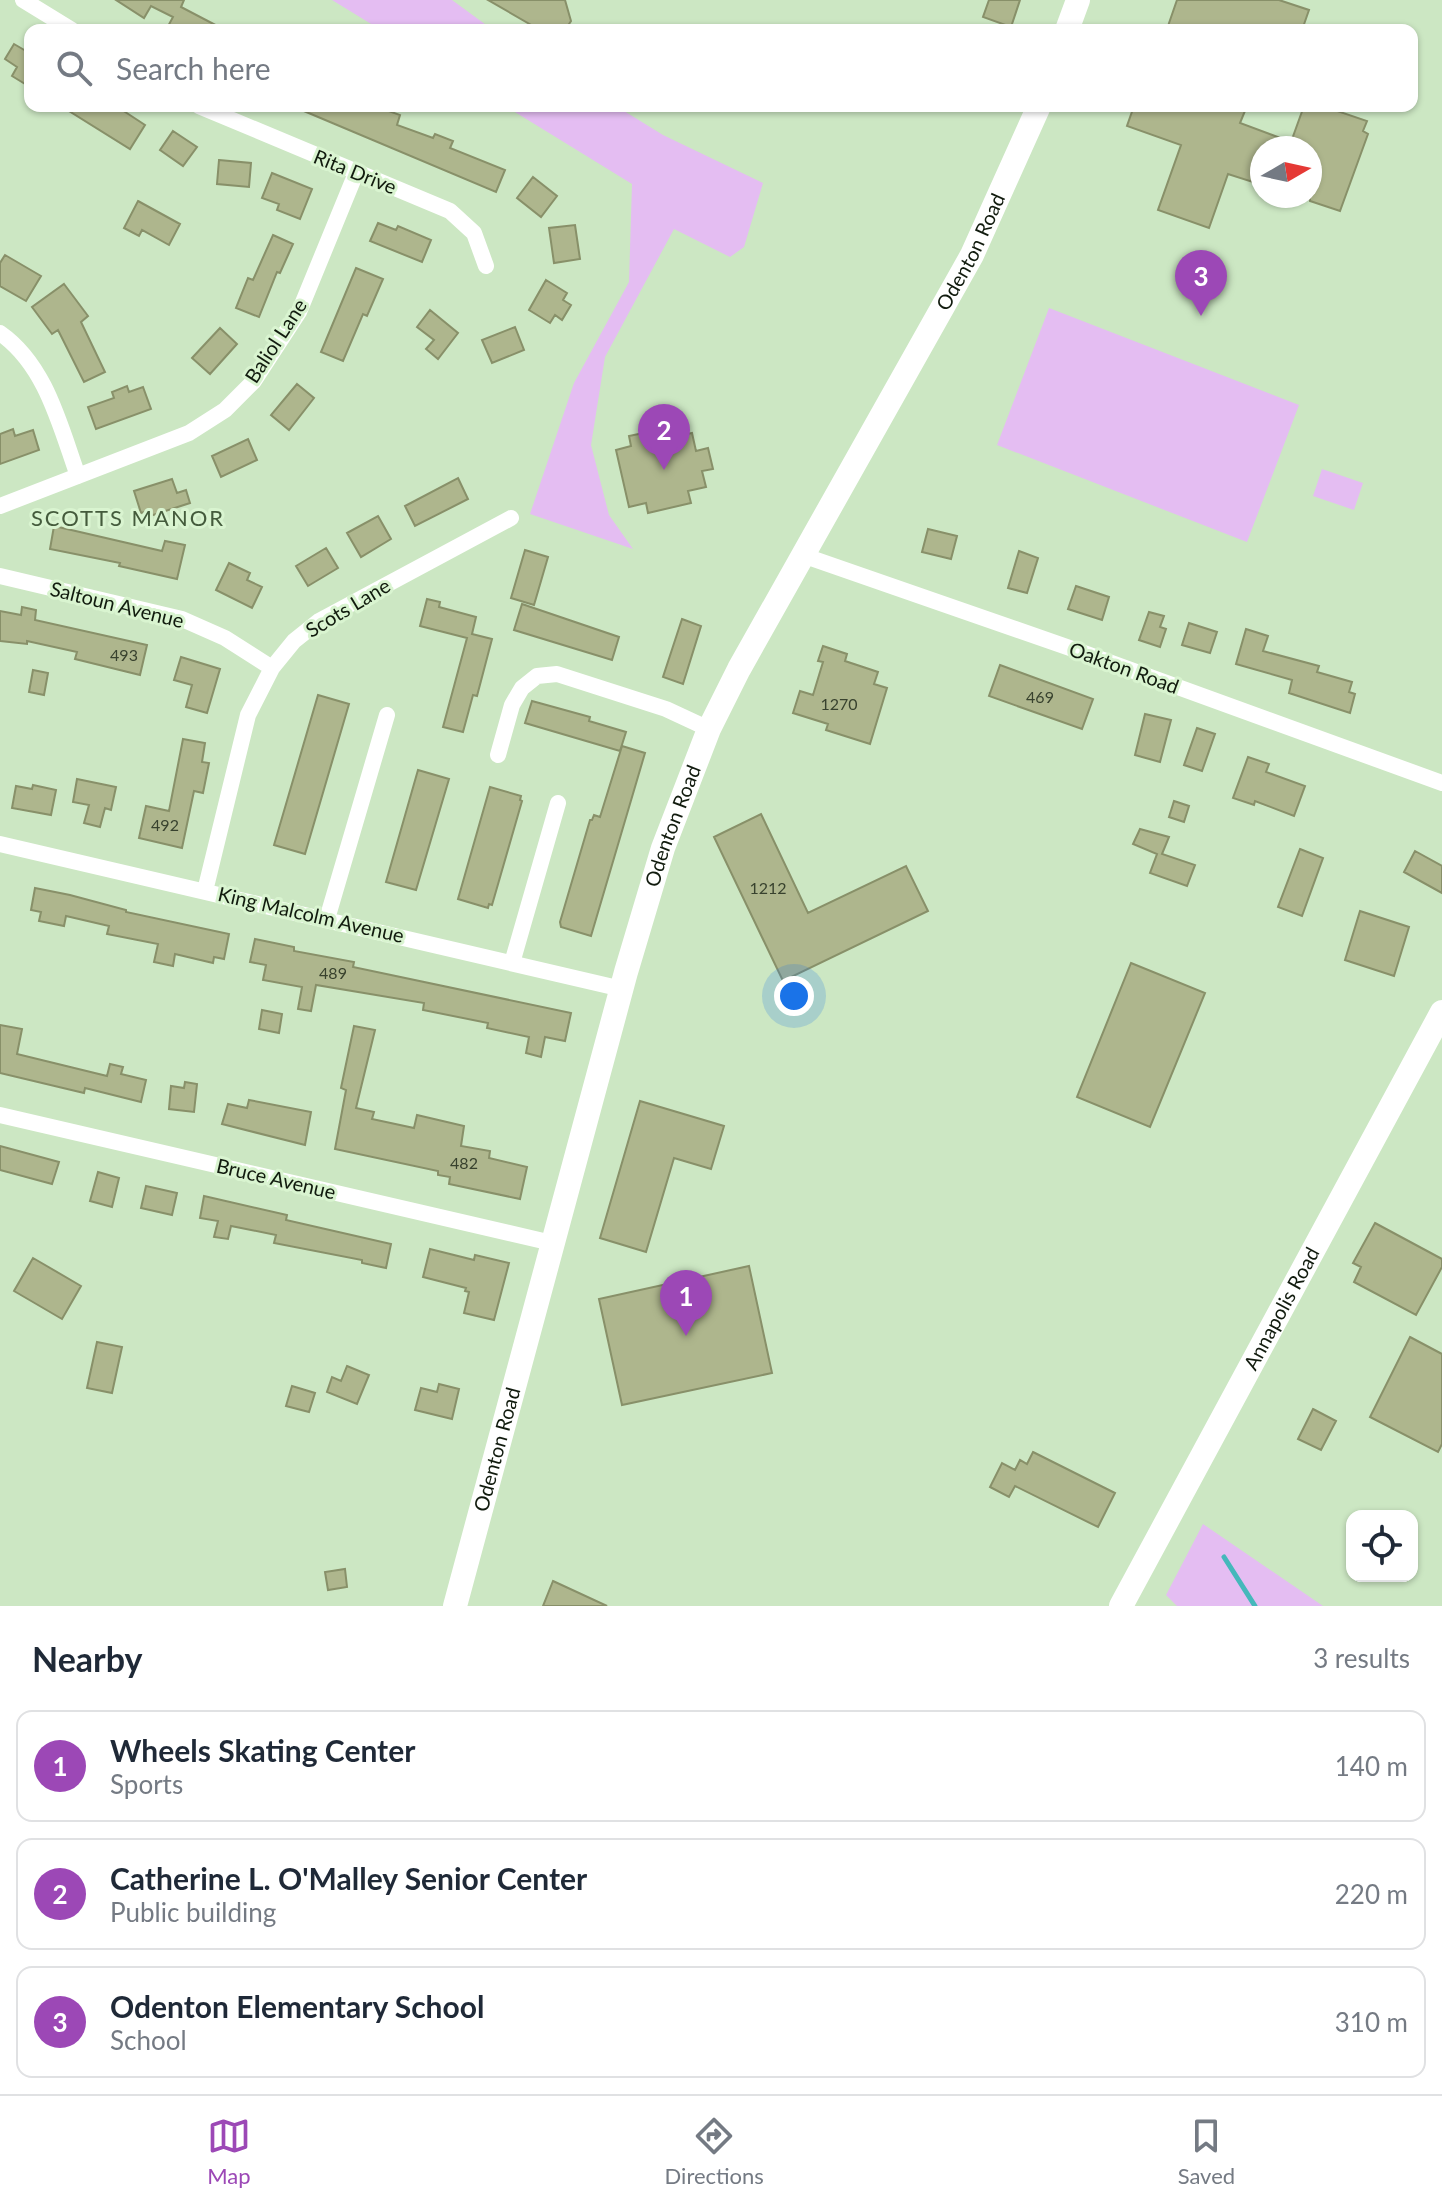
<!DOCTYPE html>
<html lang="en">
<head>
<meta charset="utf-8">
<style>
	:root { --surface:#fff; --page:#f2f2f3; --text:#1f2937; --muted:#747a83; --line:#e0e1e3; --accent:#9c48b6 }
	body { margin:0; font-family:Lato,sans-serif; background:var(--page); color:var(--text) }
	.controls { position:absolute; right:24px; bottom:24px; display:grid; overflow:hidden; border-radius:16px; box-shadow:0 2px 6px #0004 }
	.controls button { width:72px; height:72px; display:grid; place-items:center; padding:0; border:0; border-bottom:2px solid var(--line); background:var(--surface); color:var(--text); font:40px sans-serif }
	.compass { position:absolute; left:1250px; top:136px; width:72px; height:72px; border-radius:50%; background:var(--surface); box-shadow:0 2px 6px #0004; rotate:81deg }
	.you { position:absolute; left:794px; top:996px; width:28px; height:28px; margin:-20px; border:6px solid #fff; border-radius:50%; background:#1a73e8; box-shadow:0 0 0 12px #1a73e833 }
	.badge { display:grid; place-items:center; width:52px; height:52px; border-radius:50%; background:var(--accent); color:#fff; font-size:26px; font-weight:700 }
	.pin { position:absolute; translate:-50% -66px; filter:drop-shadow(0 2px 4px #0008) }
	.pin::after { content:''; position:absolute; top:42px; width:28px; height:24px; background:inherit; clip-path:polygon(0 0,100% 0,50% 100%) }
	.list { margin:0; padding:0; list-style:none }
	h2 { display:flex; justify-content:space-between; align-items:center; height:104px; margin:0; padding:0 32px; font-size:34px }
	h2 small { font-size:26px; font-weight:400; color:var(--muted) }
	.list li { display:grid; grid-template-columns:52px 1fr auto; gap:24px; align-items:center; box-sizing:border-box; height:112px; margin:0 16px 16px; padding:0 16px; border:2px solid var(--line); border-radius:16px }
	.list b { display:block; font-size:30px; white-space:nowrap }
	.list p { margin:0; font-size:26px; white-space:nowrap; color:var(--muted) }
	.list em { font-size:26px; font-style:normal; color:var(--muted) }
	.icon { flex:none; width:44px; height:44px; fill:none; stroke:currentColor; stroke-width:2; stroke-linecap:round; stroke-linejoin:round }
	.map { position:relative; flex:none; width:1442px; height:1606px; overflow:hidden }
	.search { position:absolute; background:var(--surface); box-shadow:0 2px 6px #0004; left:24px; right:24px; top:24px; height:88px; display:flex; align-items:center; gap:20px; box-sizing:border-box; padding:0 28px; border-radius:16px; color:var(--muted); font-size:30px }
	.sheet { height:488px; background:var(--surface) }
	nav { display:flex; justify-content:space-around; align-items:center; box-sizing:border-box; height:112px; border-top:2px solid var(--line); background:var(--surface); font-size:22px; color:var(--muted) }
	nav a { display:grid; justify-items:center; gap:4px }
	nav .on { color:var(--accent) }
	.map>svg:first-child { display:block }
	.green { fill:#e4bdf2 }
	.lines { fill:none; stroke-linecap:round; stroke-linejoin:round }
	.stream { stroke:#45b8bb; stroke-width:5 }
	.building { fill:#aeb68d; stroke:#889069; stroke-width:2 }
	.street { stroke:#fff; stroke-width:16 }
	.secondary { stroke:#fff; stroke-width:24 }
	.labels { text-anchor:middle; stroke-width:6; stroke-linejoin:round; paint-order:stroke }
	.number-label { font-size:16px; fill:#38422e }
	.street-label { font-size:20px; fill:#111b0e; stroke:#d9f4d0 }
	.neighbourhood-label { font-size:22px; letter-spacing:2px; fill:#445b3c; stroke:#d9f4d0 }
</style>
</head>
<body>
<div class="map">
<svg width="1442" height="1606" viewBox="0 0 1442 1606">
	<rect width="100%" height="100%" fill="#cce7c3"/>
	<path class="green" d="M 332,0 L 452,0 L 493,30 L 381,30 Z
		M 505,106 L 616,106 L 663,135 L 763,183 L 744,247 L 730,257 L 674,229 L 605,357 L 591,445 L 609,515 L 633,549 L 530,514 L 574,383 L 629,282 L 632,184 Z
		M 1049,308 L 1299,405 L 1247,542 L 997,445 Z
		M 1322,469 L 1363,483 L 1354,510 L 1313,496 Z
		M 1203,1524 L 1323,1606 L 1177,1606 L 1166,1595 Z"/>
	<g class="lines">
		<path class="stream" d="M 1224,1557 L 1255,1606"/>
	</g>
	<path class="building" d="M 116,0 L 184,0 L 181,7 L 225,30 L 166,30 L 173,17 L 151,6 L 144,18 Z
		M 488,0 L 565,0 L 571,21 L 565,30 L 540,30 Z
		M 989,0 L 1020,0 L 1011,27 L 983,17 Z
		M 1177,0 L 1279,0 L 1309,10 L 1302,30 L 1181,30 L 1168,26 Z
		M 14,44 L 26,51 L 30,45 L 30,87 L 12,76 L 17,67 L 5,59 Z
		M 61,106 L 116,106 L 145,125 L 130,149 Z
		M 292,106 L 375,106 L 400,115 L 397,125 L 433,138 L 435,134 L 453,141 L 450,148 L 505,170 L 496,192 Z
		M 1134,106 L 1247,106 L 1240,123 L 1291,142 L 1304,106 L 1339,106 L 1337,111 L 1367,121 L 1363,131 L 1368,134 L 1340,211 L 1310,201 L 1310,148 L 1262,148 L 1262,185 L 1228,174 L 1209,228 L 1158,210 L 1181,145 L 1127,126 Z
		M 173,131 L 197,147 L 183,166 L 160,150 Z
		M 219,160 L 251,163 L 249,187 L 217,184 Z
		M 272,173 L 312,189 L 300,219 L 277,210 L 279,204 L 262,198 Z
		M 533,177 L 557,196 L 541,217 L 517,198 Z
		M 138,201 L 180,224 L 169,245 L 142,230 L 139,236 L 124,228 Z
		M 378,223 L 396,230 L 398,226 L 431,240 L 422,262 L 370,241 Z
		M 575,225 L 580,259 L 554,263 L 549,228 Z
		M 273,235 L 293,244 L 280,273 L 277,272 L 259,317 L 236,308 L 248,278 L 253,280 Z
		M 5,255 L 41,276 L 26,301 L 0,286 L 0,263 Z
		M 356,268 L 383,279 L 367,316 L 363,314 L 343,361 L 321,352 Z
		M 546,280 L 567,293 L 563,300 L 571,305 L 562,320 L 555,315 L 550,323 L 529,310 Z
		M 64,284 L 88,316 L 81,322 L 105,372 L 84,382 L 58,330 L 52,334 L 32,307 Z
		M 430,310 L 458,333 L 438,359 L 426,349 L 434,340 L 417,327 Z
		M 515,327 L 524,350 L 492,363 L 482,340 Z
		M 220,328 L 237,344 L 210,374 L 192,358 Z
		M 297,384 L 314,398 L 289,430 L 271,415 Z
		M 127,386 L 129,392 L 143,387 L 151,409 L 96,429 L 88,407 L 114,398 L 112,392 Z
		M 672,427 L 674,437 L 692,433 L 696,451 L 708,448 L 713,469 L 702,471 L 706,487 L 688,491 L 691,503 L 648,513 L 646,503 L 629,507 L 616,450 L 631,446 L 629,436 Z
		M 13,429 L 15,436 L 33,430 L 39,450 L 0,464 L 0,434 Z
		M 248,439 L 257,460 L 221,477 L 212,456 Z
		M 458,478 L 468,499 L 415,526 L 405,506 Z
		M 172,479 L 177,493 L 186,490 L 190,503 L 150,516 L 148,511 L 141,513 L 134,491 Z
		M 378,516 L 391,539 L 361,557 L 347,533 Z
		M 54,526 L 162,551 L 165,541 L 185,545 L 177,579 L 119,566 L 120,563 L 50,549 Z
		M 928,529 L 957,536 L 951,559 L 922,552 Z
		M 326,548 L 338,568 L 308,586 L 296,566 Z
		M 525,550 L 548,557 L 534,605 L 511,598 Z
		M 1019,551 L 1038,558 L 1027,593 L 1008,588 Z
		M 229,563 L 250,573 L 247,580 L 262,587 L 252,608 L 216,590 Z
		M 1076,586 L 1109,597 L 1102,620 L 1068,609 Z
		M 427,599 L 440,602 L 439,607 L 476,617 L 472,634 L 492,639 L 477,696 L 473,695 L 463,732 L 443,727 L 467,638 L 420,626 Z
		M 522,604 L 619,637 L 612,660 L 514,630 Z
		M 22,607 L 36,610 L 35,620 L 147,645 L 140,675 L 75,659 L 77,652 L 27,641 L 27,644 L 0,641 L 0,611 L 21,615 Z
		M 1149,612 L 1164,616 L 1160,627 L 1166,629 L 1160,647 L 1139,640 Z
		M 682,619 L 701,626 L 683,684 L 663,677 Z
		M 1189,623 L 1217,632 L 1210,653 L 1182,645 Z
		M 1246,629 L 1268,636 L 1263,651 L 1319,666 L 1317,672 L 1352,682 L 1349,692 L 1355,694 L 1350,713 L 1289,693 L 1292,680 L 1236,664 Z
		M 823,646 L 847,654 L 845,661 L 878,672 L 874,684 L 887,688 L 870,744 L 826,730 L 828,724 L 793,713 L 800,691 L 813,695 L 823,662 L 818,661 Z
		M 181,657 L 220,669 L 207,713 L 186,707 L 192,685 L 174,680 Z
		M 1000,665 L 1093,699 L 1082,729 L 989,696 Z
		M 33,670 L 48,673 L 44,695 L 29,692 Z
		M 318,695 L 349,704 L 305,854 L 274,845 Z
		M 532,701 L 590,717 L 589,721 L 626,732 L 620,751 L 525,723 Z
		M 1145,714 L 1171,720 L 1160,762 L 1135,755 Z
		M 1197,728 L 1215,734 L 1202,771 L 1184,765 Z
		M 183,739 L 205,743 L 202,762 L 209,763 L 203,793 L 194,791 L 182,848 L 139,838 L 146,806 L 169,811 Z
		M 622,746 L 645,753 L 591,936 L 561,927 L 560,922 L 590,820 L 592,820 L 594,815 L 600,817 Z
		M 1248,757 L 1269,764 L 1266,772 L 1305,786 L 1294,816 L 1255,801 L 1254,805 L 1233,798 Z
		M 418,770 L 449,779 L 416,890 L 386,882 Z
		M 77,779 L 116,787 L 111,810 L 105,808 L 100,827 L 84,823 L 89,805 L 73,802 Z
		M 33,785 L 56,790 L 51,815 L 12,808 L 16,786 L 32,789 Z
		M 490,787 L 521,796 L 520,800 L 522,801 L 492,905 L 489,904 L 488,908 L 458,899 Z
		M 1174,801 L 1189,806 L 1184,822 L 1169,817 Z
		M 761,814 L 808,913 L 906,866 L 928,911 L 783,981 L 714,837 Z
		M 1140,829 L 1169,837 L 1162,854 L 1195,865 L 1187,886 L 1150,873 L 1157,854 L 1133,844 Z
		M 1300,849 L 1323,858 L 1302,916 L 1278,907 Z
		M 1415,851 L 1442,866 L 1442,893 L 1404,872 Z
		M 35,888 L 70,895 L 126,910 L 126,912 L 229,934 L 224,959 L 214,957 L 213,963 L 175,954 L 173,966 L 154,962 L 158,944 L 107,934 L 109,926 L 66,916 L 64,926 L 39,921 L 41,912 L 31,910 Z
		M 1360,911 L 1409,927 L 1394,976 L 1345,960 Z
		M 255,939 L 294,947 L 294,951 L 354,962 L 353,967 L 571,1013 L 565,1041 L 545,1037 L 541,1057 L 526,1053 L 529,1037 L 487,1028 L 488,1023 L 423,1010 L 424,1003 L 316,985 L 311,1011 L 298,1009 L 302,987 L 263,980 L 266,965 L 250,962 Z
		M 1131,963 L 1205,993 L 1150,1127 L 1077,1097 Z
		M 262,1010 L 282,1014 L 279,1033 L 259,1029 Z
		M 0,1025 L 22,1029 L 17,1054 L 107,1076 L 110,1064 L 123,1067 L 121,1074 L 146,1080 L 141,1102 L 85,1088 L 84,1093 L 0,1073 Z
		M 354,1026 L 375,1030 L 356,1108 L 374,1112 L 372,1119 L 414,1128 L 417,1115 L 464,1126 L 461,1146 L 490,1151 L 489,1158 L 527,1167 L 520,1199 L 449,1184 L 450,1177 L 438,1175 L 438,1171 L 335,1149 L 346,1090 L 341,1088 Z
		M 185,1082 L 197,1084 L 194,1112 L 169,1109 L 171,1086 L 184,1088 Z
		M 249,1100 L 311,1112 L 305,1145 L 222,1124 L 228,1104 L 247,1108 Z
		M 640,1101 L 724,1126 L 711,1169 L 674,1158 L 646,1252 L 600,1238 Z
		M 0,1146 L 59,1162 L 52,1184 L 0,1170 Z
		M 98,1172 L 119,1178 L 112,1207 L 90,1201 Z
		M 146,1186 L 177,1193 L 172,1215 L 141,1208 Z
		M 204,1196 L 287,1215 L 286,1220 L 391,1244 L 386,1268 L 362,1263 L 362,1260 L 274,1243 L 276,1235 L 231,1226 L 228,1239 L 214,1237 L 218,1221 L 200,1218 Z
		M 1375,1223 L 1442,1259 L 1442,1267 L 1416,1315 L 1354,1282 L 1361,1267 L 1353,1263 Z
		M 430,1249 L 474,1260 L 475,1255 L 509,1263 L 494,1320 L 464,1313 L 469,1292 L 465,1291 L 466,1288 L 423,1277 Z
		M 33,1258 L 81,1286 L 62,1319 L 14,1291 Z
		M 749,1266 L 772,1373 L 622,1405 L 599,1299 Z
		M 1410,1337 L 1442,1354 L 1442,1444 L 1438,1452 L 1370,1417 Z
		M 97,1342 L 122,1347 L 112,1393 L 87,1388 Z
		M 347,1366 L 369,1375 L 357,1404 L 327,1392 L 332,1377 L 341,1381 Z
		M 439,1384 L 459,1389 L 452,1419 L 415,1410 L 421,1388 L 437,1392 Z
		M 292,1386 L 315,1393 L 309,1412 L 286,1406 Z
		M 1313,1409 L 1336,1421 L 1321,1450 L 1298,1439 Z
		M 1033,1452 L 1115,1493 L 1098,1527 L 1015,1486 L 1009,1497 L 990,1487 L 1002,1463 L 1015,1470 L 1020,1460 L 1027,1464 Z
		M 345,1569 L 347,1587 L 328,1590 L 325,1572 Z
		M 553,1581 L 607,1606 L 543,1606 Z"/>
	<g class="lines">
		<path class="street" d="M 23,0 L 72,30
			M 199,106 L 450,211 L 474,233 L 486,266
			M 0,333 C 46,365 60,426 78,476
			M 0,506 L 189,433 L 225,410 L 254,381 L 299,312 L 356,173
			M 805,556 L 1087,654 L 1442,783
			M 0,576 L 182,619 L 225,638 L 272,668
			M 498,755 L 512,705 L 522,688 L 537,676 L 557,674 L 666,709 L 709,729
			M 0,844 L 622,989
			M 205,891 L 248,715 L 272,668 L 294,641 L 319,621 L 511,518
			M 327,919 L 387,715
			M 512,963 L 558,803
			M 0,1115 L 552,1243"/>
		<g class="secondary">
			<path d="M 1067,30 L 1078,0"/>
			<path id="s1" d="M 455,1606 L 626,972 L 663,848 L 709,729 L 739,669 L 972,255 L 1039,106"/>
			<path id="s2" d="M 1121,1606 L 1442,1012"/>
		</g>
	</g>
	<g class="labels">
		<g class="number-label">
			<text x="124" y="661">493</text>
			<text x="1040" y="703">469</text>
			<text x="839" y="710">1270</text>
			<text x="165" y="831">492</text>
			<text x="768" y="894">1212</text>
			<text x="333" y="979">489</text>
			<text x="464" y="1169">482</text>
		</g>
		<g class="street-label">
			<text transform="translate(355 172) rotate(22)" y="7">Rita Drive</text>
			<text dy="7" stroke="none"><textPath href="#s1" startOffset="1458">Odenton Road</textPath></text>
			<text transform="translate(276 341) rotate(-57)" y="7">Baliol Lane</text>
			<text transform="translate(117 605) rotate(14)" y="7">Saltoun Avenue</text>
			<text transform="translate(348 608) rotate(-31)" y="7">Scots Lane</text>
			<text transform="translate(1124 668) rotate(20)" y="7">Oakton Road</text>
			<text dy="7" stroke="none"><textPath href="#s1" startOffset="810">Odenton Road</textPath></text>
			<text transform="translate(311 915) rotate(13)" y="7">King Malcolm Avenue</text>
			<text transform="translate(276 1179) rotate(13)" y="7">Bruce Avenue</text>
			<text dy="7" stroke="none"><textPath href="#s2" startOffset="338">Annapolis Road</textPath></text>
			<text dy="7" stroke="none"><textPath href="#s1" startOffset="162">Odenton Road</textPath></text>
		</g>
		<g class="neighbourhood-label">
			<text x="128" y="526">SCOTTS MANOR</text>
		</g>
	</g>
</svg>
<div class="controls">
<button><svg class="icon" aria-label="locate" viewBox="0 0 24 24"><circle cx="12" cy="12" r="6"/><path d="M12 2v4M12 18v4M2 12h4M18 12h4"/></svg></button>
</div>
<svg class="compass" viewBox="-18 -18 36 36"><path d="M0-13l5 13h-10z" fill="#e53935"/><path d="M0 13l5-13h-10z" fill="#747a83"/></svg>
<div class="you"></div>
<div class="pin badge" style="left:686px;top:1336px">1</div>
<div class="pin badge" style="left:664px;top:470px">2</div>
<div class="pin badge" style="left:1201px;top:316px">3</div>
<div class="search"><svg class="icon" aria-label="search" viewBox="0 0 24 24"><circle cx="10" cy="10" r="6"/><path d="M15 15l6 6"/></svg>Search here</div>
</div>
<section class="sheet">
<h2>Nearby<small>3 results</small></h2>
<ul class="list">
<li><span class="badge">1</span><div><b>Wheels Skating Center</b><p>Sports</p></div><em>140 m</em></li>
<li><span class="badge">2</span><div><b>Catherine L. O'Malley Senior Center</b><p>Public building</p></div><em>220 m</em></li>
<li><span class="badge">3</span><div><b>Odenton Elementary School</b><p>School</p></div><em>310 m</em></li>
</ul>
</section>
<nav>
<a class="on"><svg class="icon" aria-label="map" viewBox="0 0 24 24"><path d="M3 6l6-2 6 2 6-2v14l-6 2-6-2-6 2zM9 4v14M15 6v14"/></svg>Map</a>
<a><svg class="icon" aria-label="directions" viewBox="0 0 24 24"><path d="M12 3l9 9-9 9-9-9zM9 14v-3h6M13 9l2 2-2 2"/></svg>Directions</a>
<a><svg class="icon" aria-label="saved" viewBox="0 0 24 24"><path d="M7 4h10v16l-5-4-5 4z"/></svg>Saved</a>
</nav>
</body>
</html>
